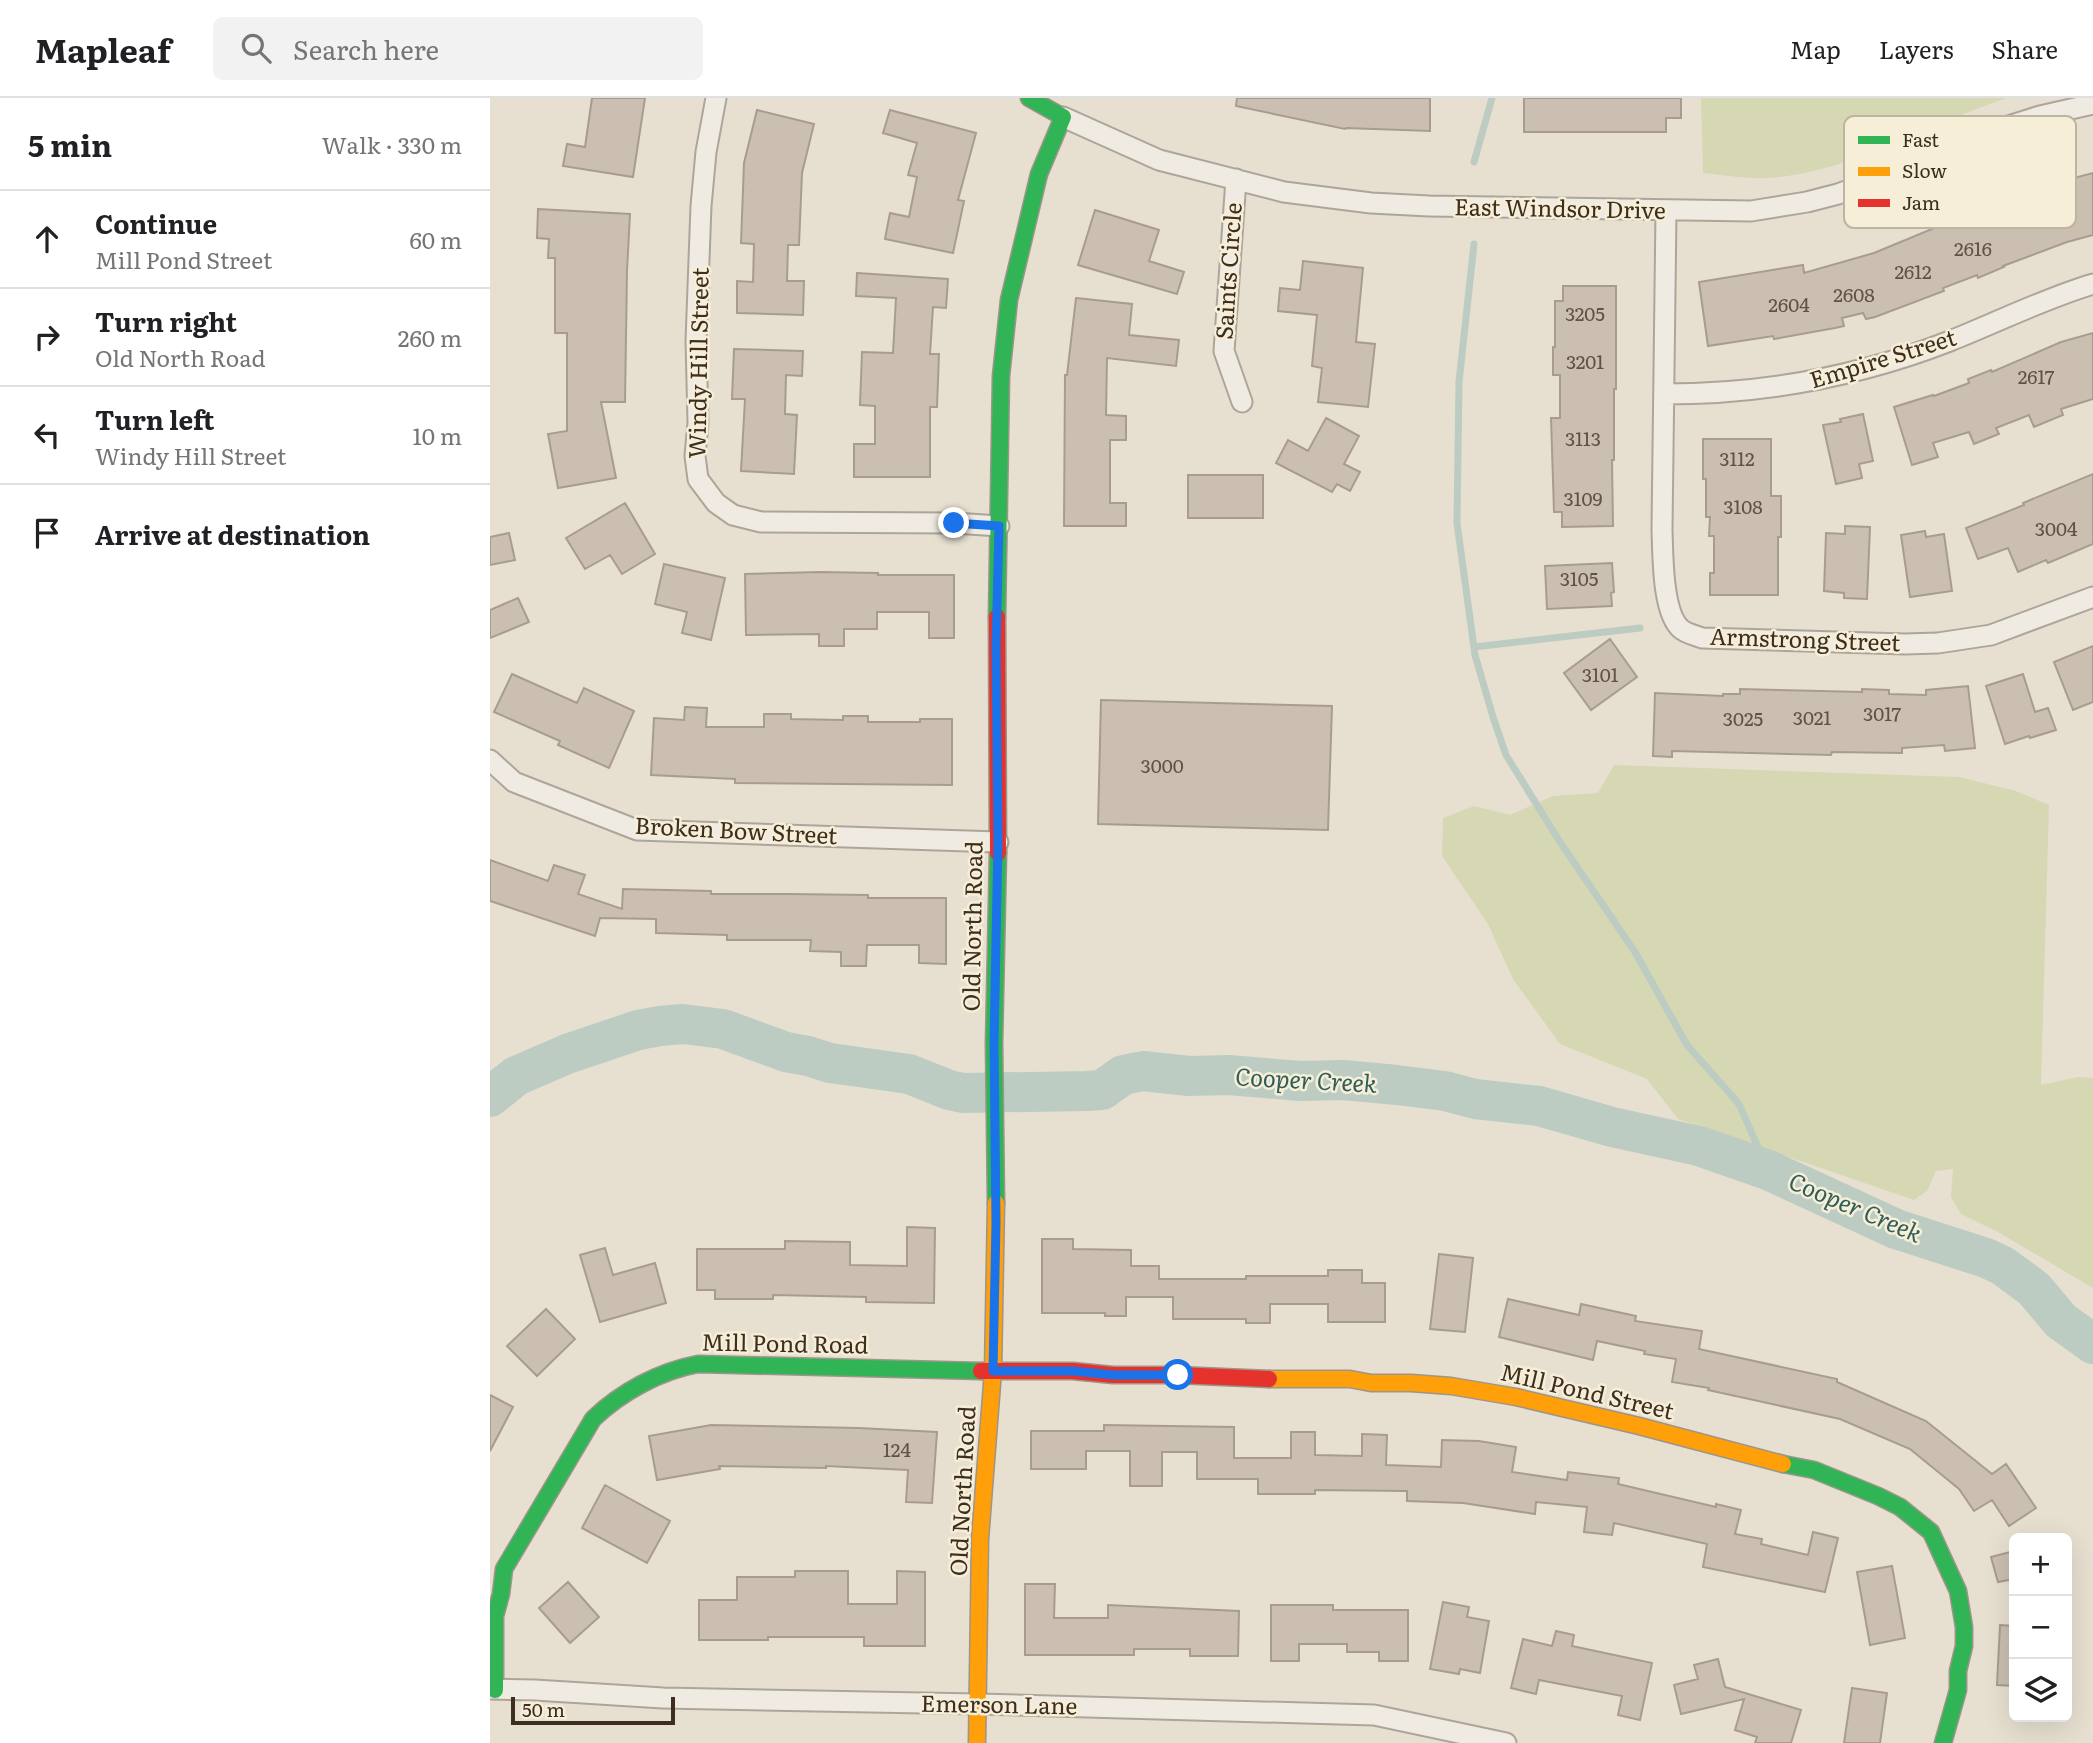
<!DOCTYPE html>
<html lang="en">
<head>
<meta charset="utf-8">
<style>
	:root { --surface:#fff; --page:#f2f2f2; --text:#202124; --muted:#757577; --line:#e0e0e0 }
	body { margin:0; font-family:Literata,serif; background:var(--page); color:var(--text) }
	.controls { position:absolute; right:21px; bottom:21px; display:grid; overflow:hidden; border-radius:10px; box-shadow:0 7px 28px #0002 }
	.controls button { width:63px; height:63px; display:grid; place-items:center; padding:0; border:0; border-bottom:2px solid var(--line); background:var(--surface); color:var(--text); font:35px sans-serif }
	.scale { position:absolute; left:21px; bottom:18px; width:164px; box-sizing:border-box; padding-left:7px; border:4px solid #3d2e20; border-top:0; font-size:19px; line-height:24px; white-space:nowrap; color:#3d2e20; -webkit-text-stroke:5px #f7eed8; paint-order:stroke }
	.stop { position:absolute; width:21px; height:21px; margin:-16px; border:5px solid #1a73e8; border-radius:50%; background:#fff }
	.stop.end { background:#1a73e8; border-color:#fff; box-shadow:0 2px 7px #0008 }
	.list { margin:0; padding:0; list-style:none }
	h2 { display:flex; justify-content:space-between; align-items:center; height:91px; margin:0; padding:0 28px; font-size:30px }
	h2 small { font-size:23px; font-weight:400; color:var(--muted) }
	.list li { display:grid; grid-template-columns:46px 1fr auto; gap:21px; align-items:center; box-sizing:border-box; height:98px; padding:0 28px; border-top:2px solid var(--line) }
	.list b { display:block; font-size:26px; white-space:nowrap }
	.list p { margin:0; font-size:23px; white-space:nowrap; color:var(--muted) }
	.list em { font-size:23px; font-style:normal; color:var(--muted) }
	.icon { flex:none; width:38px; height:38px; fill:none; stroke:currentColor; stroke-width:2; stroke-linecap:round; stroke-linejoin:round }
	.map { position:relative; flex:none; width:1603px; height:1645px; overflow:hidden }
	header { display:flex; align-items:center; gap:42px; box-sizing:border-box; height:98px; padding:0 35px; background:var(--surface); border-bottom:2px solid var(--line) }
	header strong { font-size:33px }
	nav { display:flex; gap:38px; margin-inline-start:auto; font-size:24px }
	.search { width:490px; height:63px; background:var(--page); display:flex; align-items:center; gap:18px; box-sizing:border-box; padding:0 24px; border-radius:10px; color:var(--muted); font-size:26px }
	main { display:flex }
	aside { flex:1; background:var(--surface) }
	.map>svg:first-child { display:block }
	.green { fill:#d6d7b3 }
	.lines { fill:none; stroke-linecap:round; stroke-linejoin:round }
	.stream { stroke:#bcccc2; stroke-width:7 }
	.river { stroke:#bcccc2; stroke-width:40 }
	.building { fill:#cbbfb2; stroke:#a89c90; stroke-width:2 }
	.street-casing { stroke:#ada599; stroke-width:23 }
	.fast-casing { stroke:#9c958a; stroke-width:19 }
	.slow-casing { stroke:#9c958a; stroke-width:19 }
	.jam-casing { stroke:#9c958a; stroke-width:19 }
	.street { stroke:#efebe3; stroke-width:19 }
	.fast { stroke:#30b455; stroke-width:16 }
	.slow { stroke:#ff9f0a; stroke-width:16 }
	.jam { stroke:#e5322d; stroke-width:16 }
	.route { stroke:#1a73e8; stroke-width:9 }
	.labels { text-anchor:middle; stroke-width:5; stroke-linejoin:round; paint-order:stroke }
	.number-label { font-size:19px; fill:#605244 }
	.street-label { font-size:23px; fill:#3d2e20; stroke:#f7eed8 }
	.water-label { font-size:24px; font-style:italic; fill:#2f5d5a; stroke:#f7eed8 }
	.key { fill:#f7eed8; stroke:#bfb4a1; stroke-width:2 }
	.key-label { font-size:19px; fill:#3d2e20 }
</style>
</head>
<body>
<header>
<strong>Mapleaf</strong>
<div class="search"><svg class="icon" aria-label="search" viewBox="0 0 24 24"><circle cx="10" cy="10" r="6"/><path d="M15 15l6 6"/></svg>Search here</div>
<nav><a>Map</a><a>Layers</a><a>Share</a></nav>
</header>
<main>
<aside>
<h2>5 min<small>Walk · 330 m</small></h2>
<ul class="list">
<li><svg class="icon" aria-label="ahead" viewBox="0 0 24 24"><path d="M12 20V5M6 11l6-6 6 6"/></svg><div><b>Continue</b><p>Mill Pond Street</p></div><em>60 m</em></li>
<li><svg class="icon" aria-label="right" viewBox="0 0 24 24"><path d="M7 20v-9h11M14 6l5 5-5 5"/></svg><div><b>Turn right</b><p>Old North Road</p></div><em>260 m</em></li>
<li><svg class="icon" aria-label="left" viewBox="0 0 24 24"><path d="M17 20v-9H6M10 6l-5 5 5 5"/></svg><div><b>Turn left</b><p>Windy Hill Street</p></div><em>10 m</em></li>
<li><svg class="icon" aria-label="arrive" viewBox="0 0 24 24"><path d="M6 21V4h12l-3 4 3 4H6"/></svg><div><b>Arrive at destination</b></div></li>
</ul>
</aside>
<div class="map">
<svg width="1603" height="1645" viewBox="0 0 1603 1645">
	<rect width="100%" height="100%" fill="#e7e0d1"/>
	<path class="green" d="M 1211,0 L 1517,0 C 1440,25 1358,76 1277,80 C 1256,81 1234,77 1213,75 Z
		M 1124,667 L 1469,679 L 1526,693 L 1559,707 L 1551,987 L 1588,979 L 1603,980 L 1603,1190 L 1508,1134 L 1471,1116 L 1461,1099 L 1463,1071 L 1446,1073 L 1437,1093 L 1424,1102 L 1188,1021 L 1157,981 L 1070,946 L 1023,881 L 998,826 L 952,758 L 953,720 L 984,708 L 1020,717 L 1063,698 L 1108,695 Z"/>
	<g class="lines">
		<path class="stream" d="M 984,64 L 1002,0
			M 984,146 L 969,284 L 967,425 L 985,557 L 1003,619 L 1016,657 L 1070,744 L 1145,854 L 1197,947 L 1249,1006 L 1278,1072
			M 984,549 L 1150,530
			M 0,976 L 26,978"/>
		<path class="river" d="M 0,999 L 26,978 L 77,956 L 148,932 L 170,928 L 193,926 L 233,931 L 296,954 L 318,958 L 340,965 L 419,976 L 459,992 L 473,995 L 597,993 L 612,992 L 633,977 L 653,973 L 699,978 L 739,977 L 810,983 L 853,982 L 907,987 L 955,993 L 985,1001 L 1049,1008 L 1122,1029 L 1209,1048 L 1278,1072 L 1406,1131 L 1496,1160 L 1513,1168 L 1544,1191 L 1571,1223 L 1603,1246"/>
	</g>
	<path class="building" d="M 102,0 L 155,0 L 143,79 L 73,68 L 77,46 L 95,49 Z
		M 747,0 L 940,0 L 940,33 L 856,30 L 855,31 L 746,8 Z
		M 1034,0 L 1191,0 L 1191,20 L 1176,20 L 1176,34 L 1034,34 Z
		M 267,12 L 324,26 L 312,75 L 309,147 L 298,147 L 297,183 L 314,183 L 313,217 L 247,215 L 247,183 L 263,184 L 264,146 L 251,145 L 254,65 Z
		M 400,12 L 486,35 L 468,102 L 474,103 L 463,155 L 395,141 L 400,115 L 419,119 L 427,79 L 418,77 L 427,45 L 393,35 Z
		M 1603,75 L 1603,137 L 1577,144 L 1513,168 L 1514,169 L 1488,180 L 1487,177 L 1453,190 L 1454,193 L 1385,219 L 1376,221 L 1373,215 L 1352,220 L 1354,228 L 1345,230 L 1284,241 L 1283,238 L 1218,248 L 1209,184 L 1313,167 L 1314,175 L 1384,155 L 1490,111 L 1492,117 L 1524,106 L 1521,98 L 1542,91 Z
		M 48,111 L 140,116 L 137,173 L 135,304 L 111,304 L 126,380 L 68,390 L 58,336 L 77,333 L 77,235 L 65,235 L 65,160 L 58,160 L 59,141 L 47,140 Z
		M 605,112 L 669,132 L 659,163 L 694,174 L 687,196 L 588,167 Z
		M 813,163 L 873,170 L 866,244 L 885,246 L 878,309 L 828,304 L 832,270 L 822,268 L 827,217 L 788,213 L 790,190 L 810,192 Z
		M 367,175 L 458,181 L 456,210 L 443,209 L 440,256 L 449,256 L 447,309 L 440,309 L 440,379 L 364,379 L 364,346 L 385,346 L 385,308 L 370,307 L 372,254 L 403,255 L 406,200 L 366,198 Z
		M 1073,188 L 1126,188 L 1126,291 L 1124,291 L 1124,362 L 1122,362 L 1123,428 L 1072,429 L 1072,414 L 1064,414 L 1061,320 L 1070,320 L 1070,277 L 1063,277 L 1063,249 L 1065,249 L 1065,203 L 1073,203 Z
		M 586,200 L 642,206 L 639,237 L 689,242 L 686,268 L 617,260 L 616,317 L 636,318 L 636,342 L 620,342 L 620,405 L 636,405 L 636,428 L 574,428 L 575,277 L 577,277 Z
		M 1603,235 L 1603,301 L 1571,311 L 1573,317 L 1544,329 L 1539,317 L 1506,330 L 1509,336 L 1484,346 L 1479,334 L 1443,345 L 1448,359 L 1422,367 L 1404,309 L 1443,297 L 1444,298 L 1479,285 L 1478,281 L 1501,272 L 1502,274 L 1571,244 Z
		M 244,251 L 313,253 L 312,278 L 296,277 L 295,316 L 307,317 L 304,376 L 251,373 L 255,301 L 242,301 Z
		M 1373,316 L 1383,363 L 1369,366 L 1372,380 L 1346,386 L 1333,327 L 1351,324 L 1350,321 Z
		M 836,320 L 869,338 L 854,366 L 870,374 L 860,393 L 847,386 L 842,394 L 786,365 L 798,342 L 818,353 Z
		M 1213,341 L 1281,341 L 1281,398 L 1291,398 L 1291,439 L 1288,439 L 1288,497 L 1220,497 L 1220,475 L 1224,475 L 1224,438 L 1219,438 L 1220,419 L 1216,419 L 1216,381 L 1213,381 Z
		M 1603,376 L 1603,446 L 1558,465 L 1556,462 L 1528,474 L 1518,450 L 1488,461 L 1476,430 L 1534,407 L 1533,405 Z
		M 698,377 L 773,377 L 773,420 L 698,420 Z
		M 135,405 L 165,456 L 132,476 L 120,457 L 95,471 L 76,440 Z
		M 1355,428 L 1380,429 L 1377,501 L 1354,500 L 1354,495 L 1334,493 L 1336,435 L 1355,436 Z
		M 1435,433 L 1436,439 L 1454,436 L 1462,493 L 1420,499 L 1411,437 Z
		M 19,435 L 25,462 L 0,467 L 0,439 Z
		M 1122,465 L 1124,494 L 1121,495 L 1122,508 L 1057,511 L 1055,468 Z
		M 174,466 L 235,480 L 221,542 L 192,535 L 197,514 L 165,506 Z
		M 330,474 L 388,475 L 388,477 L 464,477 L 464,540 L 439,540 L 439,514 L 387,514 L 387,531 L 354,531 L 354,548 L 329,548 L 329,536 L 256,537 L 255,476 Z
		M 28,500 L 39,524 L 0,540 L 0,512 Z
		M 1120,541 L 1147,579 L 1101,612 L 1074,575 Z
		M 1603,548 L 1603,604 L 1583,612 L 1564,564 Z
		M 22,576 L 87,605 L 94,590 L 144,613 L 119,670 L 68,647 L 70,643 L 4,614 Z
		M 1533,576 L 1545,614 L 1558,610 L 1566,632 L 1540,640 L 1539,638 L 1515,646 L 1496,588 Z
		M 1478,588 L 1485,650 L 1455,653 L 1454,647 L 1412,650 L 1412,655 L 1342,654 L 1341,657 L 1182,653 L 1182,659 L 1163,658 L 1165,595 L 1233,598 L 1233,596 L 1250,596 L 1250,591 L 1372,594 L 1372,591 L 1399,592 L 1399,596 L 1436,597 L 1436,592 Z
		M 611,602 L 842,608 L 838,732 L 608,726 Z
		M 195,609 L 217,610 L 216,629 L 274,629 L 274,616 L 301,616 L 301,621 L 353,622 L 353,618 L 378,618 L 378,624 L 430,624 L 430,621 L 462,621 L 462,687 L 245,685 L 245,681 L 161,677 L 164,620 L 194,622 Z
		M 0,762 L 58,783 L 64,767 L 95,777 L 88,796 L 132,811 L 133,791 L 221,793 L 221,796 L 300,796 L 378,797 L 378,800 L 456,800 L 456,866 L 429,865 L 429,847 L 377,847 L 376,868 L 351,868 L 351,854 L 320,853 L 321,842 L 237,842 L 237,837 L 166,835 L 166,821 L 110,820 L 105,838 L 0,803 Z
		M 417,1129 L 445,1130 L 444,1205 L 376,1204 L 376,1199 L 283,1197 L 283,1201 L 225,1201 L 225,1192 L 207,1192 L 207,1151 L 295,1151 L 295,1143 L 360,1144 L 360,1167 L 417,1168 Z
		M 552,1141 L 583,1141 L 583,1151 L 641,1152 L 641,1168 L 669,1168 L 669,1181 L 756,1181 L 756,1178 L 838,1178 L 838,1172 L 872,1172 L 872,1185 L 895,1185 L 895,1224 L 838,1224 L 838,1206 L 780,1206 L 780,1225 L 756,1225 L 756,1221 L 683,1221 L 683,1199 L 636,1199 L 636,1218 L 615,1218 L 615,1215 L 552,1215 Z
		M 115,1150 L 123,1177 L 165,1165 L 176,1205 L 110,1224 L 90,1157 Z
		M 949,1156 L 983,1160 L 975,1234 L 940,1231 Z
		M 1018,1201 L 1089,1217 L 1091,1206 L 1146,1218 L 1145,1223 L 1212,1233 L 1209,1251 L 1347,1281 L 1347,1284 L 1436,1323 L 1502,1376 L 1516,1366 L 1546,1410 L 1519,1428 L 1502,1402 L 1484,1413 L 1469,1391 L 1420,1351 L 1350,1321 L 1218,1292 L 1219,1290 L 1182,1284 L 1186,1261 L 1154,1256 L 1155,1253 L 1107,1243 L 1103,1262 L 1009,1239 Z
		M 56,1211 L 85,1241 L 47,1278 L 17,1248 Z
		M 0,1297 L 23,1309 L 0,1353 Z
		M 221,1327 L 369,1330 L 447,1334 L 442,1405 L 416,1404 L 418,1372 L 336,1368 L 336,1370 L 229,1368 L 230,1371 L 167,1382 L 159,1338 Z
		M 614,1327 L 744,1329 L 744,1360 L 801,1360 L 801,1334 L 825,1334 L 825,1357 L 872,1358 L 872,1336 L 897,1337 L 896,1367 L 951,1369 L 952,1342 L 989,1343 L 1026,1349 L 1022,1374 L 1077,1382 L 1078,1374 L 1129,1380 L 1128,1386 L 1226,1409 L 1226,1406 L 1251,1412 L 1245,1436 L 1272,1441 L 1271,1446 L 1318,1457 L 1323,1434 L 1348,1440 L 1335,1494 L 1213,1469 L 1217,1446 L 1124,1425 L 1122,1437 L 1094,1434 L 1097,1409 L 1046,1404 L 1045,1416 L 973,1405 L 917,1403 L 917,1393 L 825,1392 L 825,1396 L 768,1396 L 768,1381 L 707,1381 L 707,1354 L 672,1354 L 672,1388 L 640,1388 L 640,1353 L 596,1353 L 596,1371 L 541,1371 L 541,1333 L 614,1333 Z
		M 115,1387 L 180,1423 L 157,1465 L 92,1430 Z
		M 1524,1453 L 1524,1481 L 1508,1484 L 1501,1459 Z
		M 1402,1468 L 1415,1540 L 1380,1547 L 1367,1474 Z
		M 305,1473 L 358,1473 L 358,1506 L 407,1506 L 407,1473 L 435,1474 L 435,1548 L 374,1548 L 374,1539 L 278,1539 L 278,1542 L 209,1542 L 209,1502 L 247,1502 L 247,1479 L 305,1479 Z
		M 78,1484 L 109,1519 L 80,1545 L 49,1510 Z
		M 535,1486 L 565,1486 L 564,1520 L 618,1520 L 618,1507 L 749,1513 L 748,1558 L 700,1558 L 700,1551 L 644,1551 L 644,1557 L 535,1557 Z
		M 953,1504 L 979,1509 L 977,1519 L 999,1523 L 990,1575 L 970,1571 L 969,1576 L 940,1571 Z
		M 781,1507 L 843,1507 L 843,1512 L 918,1512 L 918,1563 L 889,1563 L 889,1554 L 857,1554 L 857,1546 L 809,1546 L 809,1563 L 781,1563 Z
		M 1510,1527 L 1524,1528 L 1524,1588 L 1507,1587 Z
		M 1066,1533 L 1084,1537 L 1082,1548 L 1162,1565 L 1150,1622 L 1128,1617 L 1132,1598 L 1049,1582 L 1046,1596 L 1021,1590 L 1033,1541 L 1062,1548 Z
		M 1228,1561 L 1235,1589 L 1311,1612 L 1301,1645 L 1265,1645 L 1267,1639 L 1245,1632 L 1254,1601 L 1191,1616 L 1184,1587 L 1208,1581 L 1204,1567 Z
		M 1362,1590 L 1397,1595 L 1390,1645 L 1354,1645 Z"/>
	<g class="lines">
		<g class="street-casing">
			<path id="street" d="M 226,0 L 216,54 L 211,108 L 206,243 L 208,325 L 205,358 L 208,381 L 226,405 L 243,417 L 271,424 L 464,425 L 509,428
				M 573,19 L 669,62 L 794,94 L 881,105 L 939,108 L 1261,113 L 1317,104 L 1348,96 L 1402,76 L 1503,33 L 1550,18 L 1603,6
				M 746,81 L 734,253 L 752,304
				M 1176,113 L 1172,432 C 1173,456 1172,515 1191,531 C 1197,536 1205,537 1212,540 L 1415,546 L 1448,545 L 1501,537 L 1603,499
				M 1174,296 C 1273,296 1368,279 1460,243 C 1508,224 1553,201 1603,186
				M 0,662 L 24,684 L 147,732 L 508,744
				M 0,1591 L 45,1592 L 173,1600 L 488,1606 L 884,1617 L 1016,1645"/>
		</g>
		<g class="fast-casing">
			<path id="fast" d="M 507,519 L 511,278 L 519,202 L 549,76 L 573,19 L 539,0
				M 506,1105 L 504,945 L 508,755
				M 1293,1366 L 1324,1372 L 1388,1398 L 1410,1409 L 1441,1434 L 1468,1493 L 1474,1529 L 1474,1548 L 1468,1573 L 1468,1592 L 1453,1645
				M 5,1592 L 5,1518 L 11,1496 L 14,1471 L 103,1321 C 131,1294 170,1273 208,1266 L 491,1273"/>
		</g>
		<g class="slow-casing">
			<path id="slow" d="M 779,1281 L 860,1281 L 881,1285 L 921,1285 L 961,1288 L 1026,1299 L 1149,1328 L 1293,1366
				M 487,1645 L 490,1441 L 503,1273 L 506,1105"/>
		</g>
		<g class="jam-casing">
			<path id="jam" d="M 507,519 L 508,755
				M 491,1273 L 583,1273 L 623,1277 L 687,1277 L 779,1281"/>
		</g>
		<use href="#street" class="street"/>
		<use href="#fast" class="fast"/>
		<use href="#slow" class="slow"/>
		<use href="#jam" class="jam"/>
	</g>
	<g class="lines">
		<path class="route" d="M 464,425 L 509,428 L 506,549 L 508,744 L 504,945 L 506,1125 L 503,1273 L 583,1273 L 623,1277 L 688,1277"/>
	</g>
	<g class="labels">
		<g class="number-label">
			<text x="1483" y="158">2616</text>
			<text x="1423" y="181">2612</text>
			<text x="1364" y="204">2608</text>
			<text x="1299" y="214">2604</text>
			<text x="1095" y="223">3205</text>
			<text x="1095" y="271">3201</text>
			<text x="1546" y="286">2617</text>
			<text x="1093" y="348">3113</text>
			<text x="1247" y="368">3112</text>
			<text x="1093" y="408">3109</text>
			<text x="1253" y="416">3108</text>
			<text x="1566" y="438">3004</text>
			<text x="1089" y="488">3105</text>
			<text x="1110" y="584">3101</text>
			<text x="1392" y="623">3017</text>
			<text x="1322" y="627">3021</text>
			<text x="1253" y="628">3025</text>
			<text x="672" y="675">3000</text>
			<text x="407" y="1359">124</text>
		</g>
		<g class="street-label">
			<text transform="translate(1070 111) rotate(1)" y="8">East Windsor Drive</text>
			<text transform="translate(739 173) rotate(-86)" y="8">Saints Circle</text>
			<text transform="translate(1393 261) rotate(-17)" y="8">Empire Street</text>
			<text transform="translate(209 265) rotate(-89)" y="8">Windy Hill Street</text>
			<text transform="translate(1315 542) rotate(2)" y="8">Armstrong Street</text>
			<text transform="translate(246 733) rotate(3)" y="8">Broken Bow Street</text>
			<text transform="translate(483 828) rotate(-89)" y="8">Old North Road</text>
			<text transform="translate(295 1246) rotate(1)" y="8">Mill Pond Road</text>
			<text transform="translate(1097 1294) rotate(13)" y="8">Mill Pond Street</text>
			<text transform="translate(473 1393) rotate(-87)" y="8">Old North Road</text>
			<text transform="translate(509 1607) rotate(1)" y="8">Emerson Lane</text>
		</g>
		<g class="water-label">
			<text transform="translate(816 983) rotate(3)" y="8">Cooper Creek</text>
			<text transform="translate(1365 1110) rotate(23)" y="8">Cooper Creek</text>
		</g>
	</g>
	<rect x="1354" y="18" width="232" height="112" rx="10" class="key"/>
	<rect x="1368" y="38" width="32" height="8" fill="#30b455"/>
	<rect x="1368" y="69" width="32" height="9" fill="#ff9f0a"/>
	<rect x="1368" y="101" width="32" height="8" fill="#e5322d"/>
	<g class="key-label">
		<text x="1412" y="49">Fast</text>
		<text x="1412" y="80">Slow</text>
		<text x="1412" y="112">Jam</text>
	</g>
</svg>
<div class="controls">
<button>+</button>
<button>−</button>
<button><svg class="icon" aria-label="layers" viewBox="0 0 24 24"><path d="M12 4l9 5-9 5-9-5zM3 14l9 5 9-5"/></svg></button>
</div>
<div class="scale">50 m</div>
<div class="stop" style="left:688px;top:1277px"></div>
<div class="stop end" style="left:464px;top:425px"></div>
</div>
</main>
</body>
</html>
